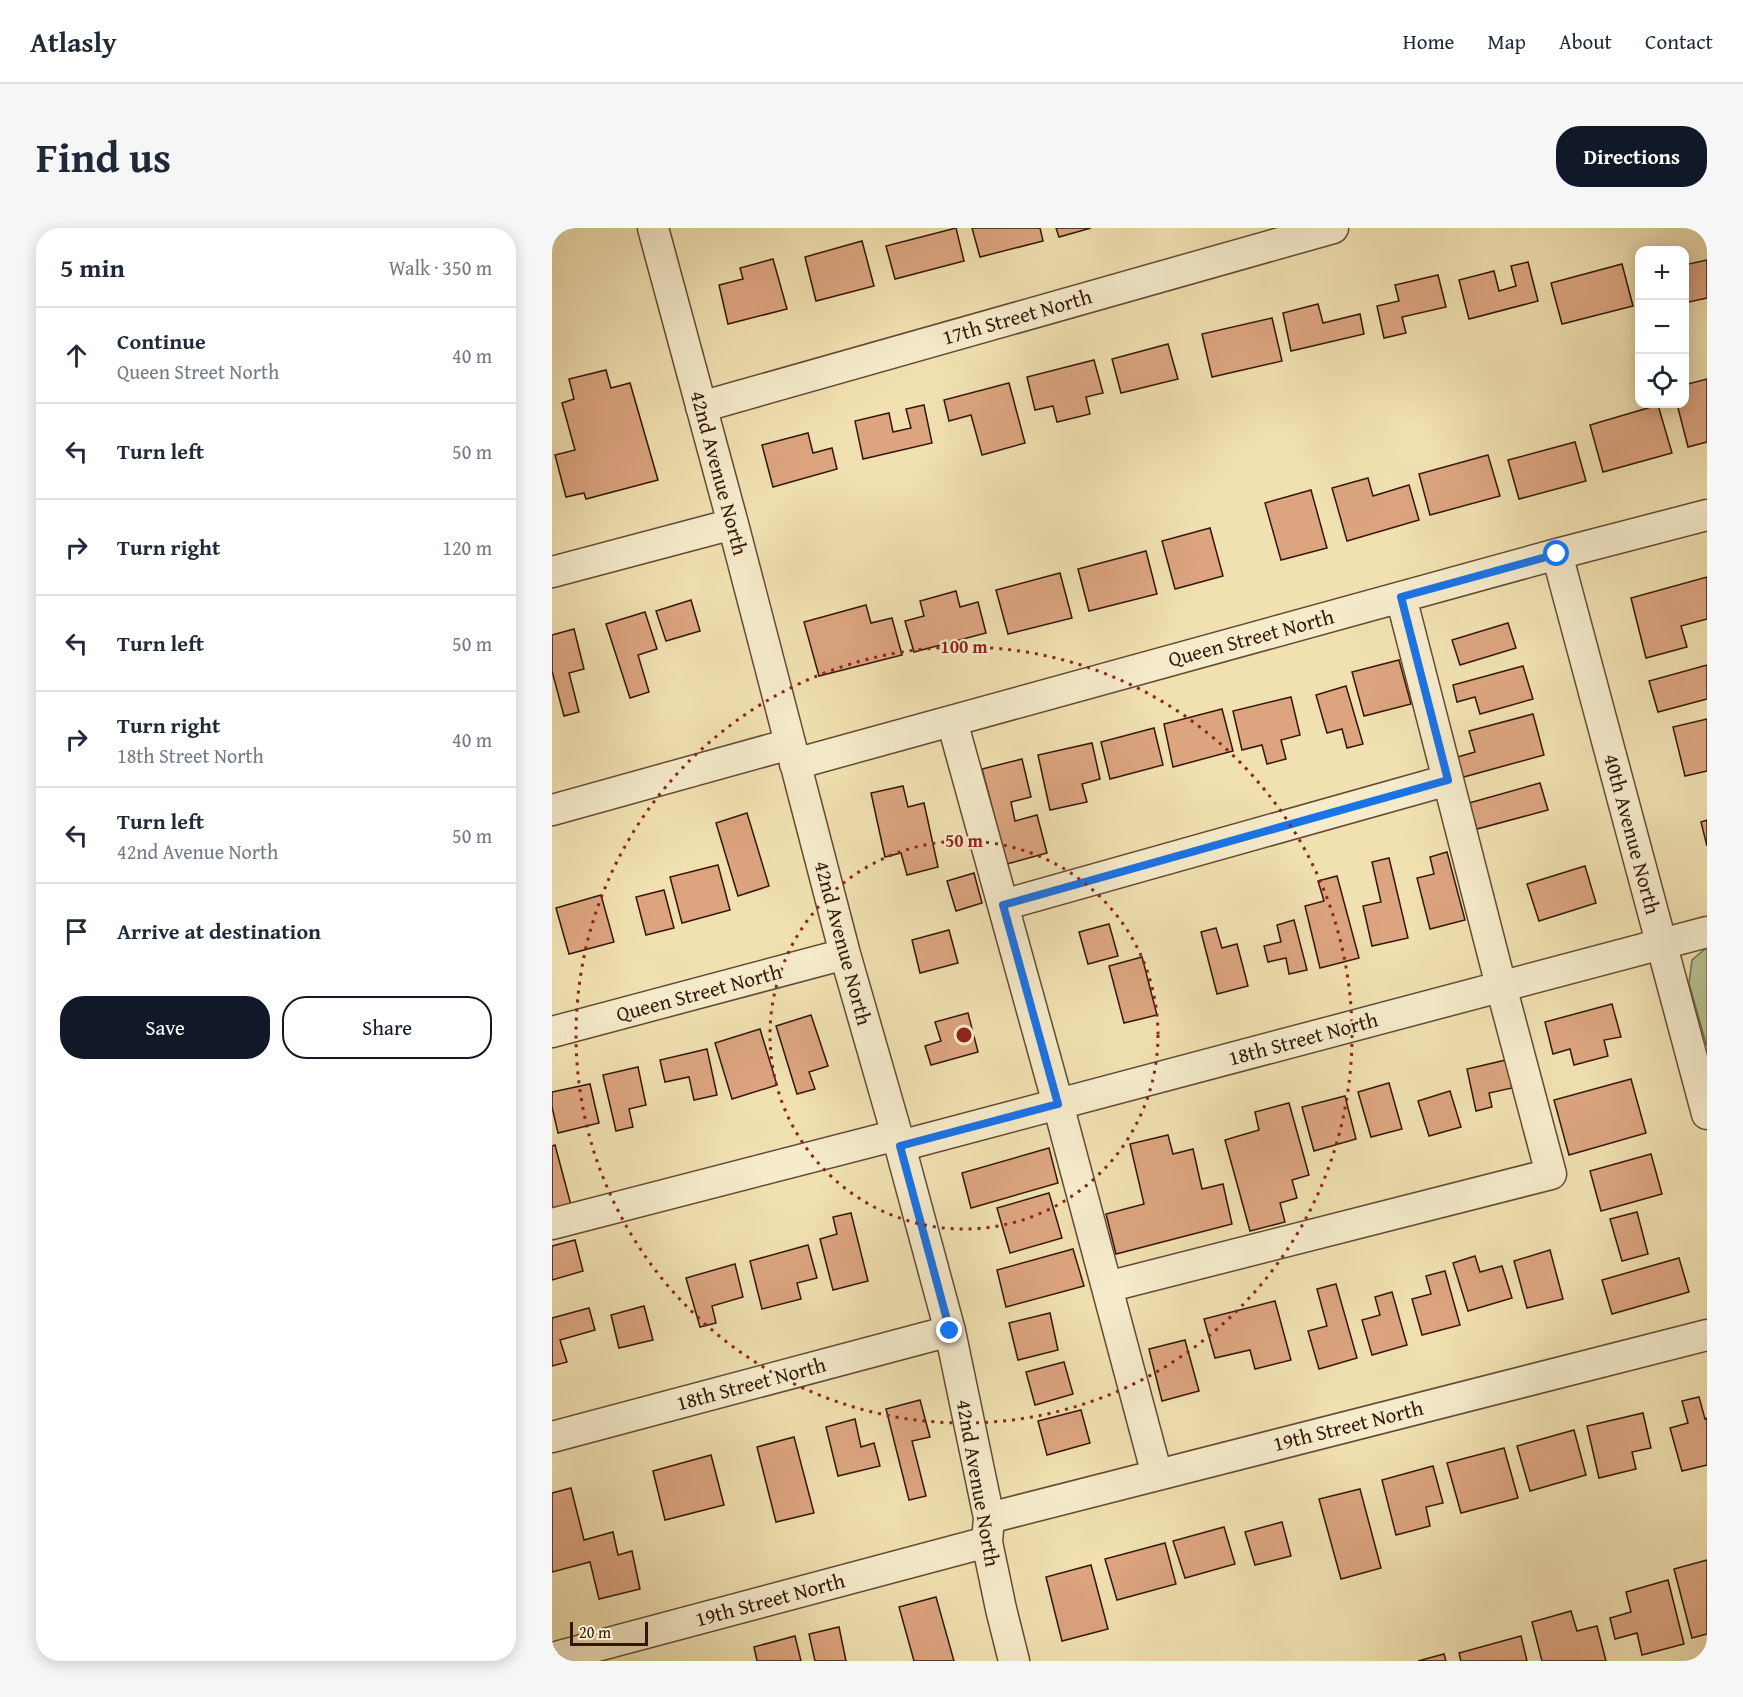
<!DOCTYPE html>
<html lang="en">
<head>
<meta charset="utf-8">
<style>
	:root { --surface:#fff; --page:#f6f6f7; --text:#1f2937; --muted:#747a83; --line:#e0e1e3; --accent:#111827 }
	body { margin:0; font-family:"Gentium Book Plus",serif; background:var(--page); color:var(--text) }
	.controls { position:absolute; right:18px; top:18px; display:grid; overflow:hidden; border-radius:12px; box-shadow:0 3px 15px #0003 }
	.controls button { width:54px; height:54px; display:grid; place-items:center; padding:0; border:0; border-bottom:2px solid var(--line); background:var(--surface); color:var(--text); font:30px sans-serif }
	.scale { position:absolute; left:18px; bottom:15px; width:78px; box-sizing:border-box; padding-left:6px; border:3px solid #34170a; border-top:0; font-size:16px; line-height:21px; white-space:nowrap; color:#34170a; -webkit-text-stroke:4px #f6eccc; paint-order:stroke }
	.stop { position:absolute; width:18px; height:18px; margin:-14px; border:4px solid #1a73e8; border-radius:50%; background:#fff }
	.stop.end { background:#1a73e8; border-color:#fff; box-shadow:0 2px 6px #0008 }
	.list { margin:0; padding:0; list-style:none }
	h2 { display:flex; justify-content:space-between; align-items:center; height:78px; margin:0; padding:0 24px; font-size:26px }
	h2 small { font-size:20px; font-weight:400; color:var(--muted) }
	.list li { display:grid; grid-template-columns:39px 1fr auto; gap:18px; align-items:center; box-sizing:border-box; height:96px; padding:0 24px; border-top:2px solid var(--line) }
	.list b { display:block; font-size:22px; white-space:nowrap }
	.list p { margin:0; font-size:20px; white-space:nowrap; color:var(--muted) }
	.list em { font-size:20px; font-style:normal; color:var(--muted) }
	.actions { display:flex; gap:12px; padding:18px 24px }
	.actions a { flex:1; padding:14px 0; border:2px solid var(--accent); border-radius:24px; text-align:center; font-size:21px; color:var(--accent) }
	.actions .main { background:var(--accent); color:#fff }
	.icon { flex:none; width:33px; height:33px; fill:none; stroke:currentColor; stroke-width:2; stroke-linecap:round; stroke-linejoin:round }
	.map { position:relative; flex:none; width:1155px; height:1433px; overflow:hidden; border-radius:24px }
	header { display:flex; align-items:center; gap:36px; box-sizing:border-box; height:84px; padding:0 30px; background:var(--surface); border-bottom:2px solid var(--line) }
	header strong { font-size:28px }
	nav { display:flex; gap:33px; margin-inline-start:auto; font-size:21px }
	.intro { display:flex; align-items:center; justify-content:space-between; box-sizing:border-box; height:144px; padding:0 36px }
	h1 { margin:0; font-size:42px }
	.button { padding:15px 27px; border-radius:24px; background:var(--accent); color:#fff; font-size:21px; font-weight:700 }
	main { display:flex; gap:36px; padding:0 36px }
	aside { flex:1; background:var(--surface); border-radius:24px; box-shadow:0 3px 15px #0003 }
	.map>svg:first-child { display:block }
	.green { fill:#b4c490; stroke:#746e4d; stroke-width:1.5 }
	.building { fill:#dca580; stroke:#34170a; stroke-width:1.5 }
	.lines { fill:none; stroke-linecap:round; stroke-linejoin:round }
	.minor-casing { stroke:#634a34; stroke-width:33 }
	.minor { stroke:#f6eccc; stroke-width:30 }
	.route { stroke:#1a73e8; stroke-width:8 }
	.ring { fill:none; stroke:#8f2418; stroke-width:3; stroke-dasharray:3 6 }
	.labels { text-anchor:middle; stroke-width:4.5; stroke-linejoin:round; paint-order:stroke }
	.street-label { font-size:21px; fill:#34170a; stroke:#f6eccc }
	.centre { fill:#8f2418; stroke:#f6eccc; stroke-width:3 }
	.ring-label { font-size:18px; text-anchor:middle; font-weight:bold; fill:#8f2418; stroke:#f6eccc; stroke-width:4.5; stroke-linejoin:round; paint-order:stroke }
</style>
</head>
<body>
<header>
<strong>Atlasly</strong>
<nav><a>Home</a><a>Map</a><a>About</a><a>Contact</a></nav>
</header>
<div class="intro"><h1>Find us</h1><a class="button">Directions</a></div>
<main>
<aside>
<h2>5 min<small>Walk · 350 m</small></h2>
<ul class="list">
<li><svg class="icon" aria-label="ahead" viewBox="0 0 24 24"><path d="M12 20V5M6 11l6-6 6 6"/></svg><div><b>Continue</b><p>Queen Street North</p></div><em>40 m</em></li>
<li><svg class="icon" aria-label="left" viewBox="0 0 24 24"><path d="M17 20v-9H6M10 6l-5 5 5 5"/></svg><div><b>Turn left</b></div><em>50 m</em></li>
<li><svg class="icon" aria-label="right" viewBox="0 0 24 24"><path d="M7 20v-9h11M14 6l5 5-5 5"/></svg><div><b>Turn right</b></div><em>120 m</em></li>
<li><svg class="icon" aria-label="left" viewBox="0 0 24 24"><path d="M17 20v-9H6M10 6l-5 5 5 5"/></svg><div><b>Turn left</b></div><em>50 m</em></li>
<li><svg class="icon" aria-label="right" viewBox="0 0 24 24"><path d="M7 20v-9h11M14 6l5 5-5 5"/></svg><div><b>Turn right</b><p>18th Street North</p></div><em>40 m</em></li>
<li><svg class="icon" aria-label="left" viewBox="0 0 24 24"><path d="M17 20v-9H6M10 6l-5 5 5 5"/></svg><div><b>Turn left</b><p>42nd Avenue North</p></div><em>50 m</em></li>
<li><svg class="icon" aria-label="arrive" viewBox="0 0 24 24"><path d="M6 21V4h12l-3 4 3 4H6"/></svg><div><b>Arrive at destination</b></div></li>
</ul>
<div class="actions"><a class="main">Save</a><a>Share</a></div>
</aside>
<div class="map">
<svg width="1155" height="1433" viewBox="0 0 1155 1433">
	<rect width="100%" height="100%" fill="#f1e1b1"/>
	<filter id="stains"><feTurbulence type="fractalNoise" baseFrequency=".00333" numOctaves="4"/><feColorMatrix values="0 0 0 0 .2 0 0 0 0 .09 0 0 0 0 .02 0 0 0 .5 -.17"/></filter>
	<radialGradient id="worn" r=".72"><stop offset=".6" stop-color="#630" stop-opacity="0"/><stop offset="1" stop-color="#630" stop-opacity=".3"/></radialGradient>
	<path class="green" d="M 1153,721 L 1155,721 L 1155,819 L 1137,755 L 1140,732 Z"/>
	<path class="building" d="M 404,0 L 412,33 L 343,51 L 334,18 Z
		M 420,0 L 488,0 L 491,13 L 428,29 Z
		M 504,0 L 539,0 L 507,9 Z
		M 310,13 L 322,58 L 264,73 L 253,29 Z
		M 221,31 L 235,81 L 176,96 L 167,57 L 191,51 L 188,40 Z
		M 1155,32 L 1155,70 L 1132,75 L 1132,37 Z
		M 976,34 L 986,73 L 917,91 L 907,52 L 942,43 L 947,63 L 964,58 L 959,38 Z
		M 1070,36 L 1081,78 L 1010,96 L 999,55 Z
		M 886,47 L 894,79 L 850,89 L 854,105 L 832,110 L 825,78 L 847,73 L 843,57 Z
		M 766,76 L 771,95 L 808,86 L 812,106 L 739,123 L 731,85 Z
		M 720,90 L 730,133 L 660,149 L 650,106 Z
		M 616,116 L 626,151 L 569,165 L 560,131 Z
		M 542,132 L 551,165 L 534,169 L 538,186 L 505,194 L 501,178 L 483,182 L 475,149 Z
		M 54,142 L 59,160 L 78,155 L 106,252 L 34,271 L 32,265 L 14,269 L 3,227 L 23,222 L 10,175 L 22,171 L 17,151 Z
		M 1155,151 L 1155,214 L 1136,219 L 1125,176 L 1132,176 L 1132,157 Z
		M 457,155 L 473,215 L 430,227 L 419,187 L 397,193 L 392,172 Z
		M 372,177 L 380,215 L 311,231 L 303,193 L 337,185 L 341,204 L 359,200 L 354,181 Z
		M 1106,177 L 1120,225 L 1051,244 L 1038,197 Z
		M 256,205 L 261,225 L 280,220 L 285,241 L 221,259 L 210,217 Z
		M 1023,214 L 1034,253 L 967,271 L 956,232 Z
		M 936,227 L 948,268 L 878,287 L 867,246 Z
		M 816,250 L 821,268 L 857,257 L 867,292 L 795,313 L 780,260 Z
		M 759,262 L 775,320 L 729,332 L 713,275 Z
		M 658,300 L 671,348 L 623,361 L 610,313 Z
		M 594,323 L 605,366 L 537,383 L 526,341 Z
		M 508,345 L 520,390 L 456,406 L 444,362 Z
		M 1155,349 L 1155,391 L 1129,398 L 1135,419 L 1094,430 L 1079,370 Z
		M 404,363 L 408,379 L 426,374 L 434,405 L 362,424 L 353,393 L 372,388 L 368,373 Z
		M 139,372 L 148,403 L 114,413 L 104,383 Z
		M 314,377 L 319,395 L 340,390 L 350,427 L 267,448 L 252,394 Z
		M 93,384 L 105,421 L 86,427 L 97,464 L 78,470 L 54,396 Z
		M 956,395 L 964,420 L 908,437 L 900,412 Z
		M 22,401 L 32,441 L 17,445 L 27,484 L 12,488 L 0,443 L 0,407 Z
		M 847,432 L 859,476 L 812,488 L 800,444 Z
		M 1155,437 L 1155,471 L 1106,484 L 1097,453 Z
		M 971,438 L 981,471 L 928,486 L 923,469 L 905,474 L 901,457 Z
		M 794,458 L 811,516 L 795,520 L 790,501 L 775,505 L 764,467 Z
		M 739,469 L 748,507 L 729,512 L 734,531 L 715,536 L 710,517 L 690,522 L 681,483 Z
		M 670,481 L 681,523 L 621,539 L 612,496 Z
		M 981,486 L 992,527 L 908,550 L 902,530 L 923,524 L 917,503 Z
		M 1155,491 L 1155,543 L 1133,548 L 1121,499 Z
		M 602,500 L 611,537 L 558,551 L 549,514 Z
		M 540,515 L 548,551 L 530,556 L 535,574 L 498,582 L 486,527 Z
		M 470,531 L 479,569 L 459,574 L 463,593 L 485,587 L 495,625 L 455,636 L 430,541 Z
		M 988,555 L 996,582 L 925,601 L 917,575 Z
		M 351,558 L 356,579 L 372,575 L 386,639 L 355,647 L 349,625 L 333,629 L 319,565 Z
		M 195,585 L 217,658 L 186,668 L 164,595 Z
		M 1155,592 L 1155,618 L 1149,594 Z
		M 895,624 L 913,692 L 878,701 L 865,650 L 882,646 L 878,629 Z
		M 837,630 L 856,710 L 820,718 L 811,678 L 829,674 L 820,634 Z
		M 166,637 L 178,682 L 130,695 L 118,649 Z
		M 1033,638 L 1044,675 L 987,693 L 975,656 Z
		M 422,645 L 430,675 L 404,683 L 395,653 Z
		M 785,648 L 807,730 L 768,740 L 753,678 L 772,673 L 766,653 Z
		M 112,662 L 122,700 L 94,707 L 84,669 Z
		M 49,667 L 62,714 L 17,726 L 4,680 Z
		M 742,692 L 755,742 L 737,746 L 734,730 L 716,734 L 712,718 L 729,714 L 725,697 Z
		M 557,696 L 566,728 L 536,736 L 527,704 Z
		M 664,700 L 670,720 L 685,716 L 696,758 L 665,766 L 649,704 Z
		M 397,702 L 406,735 L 368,745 L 360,712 Z
		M 590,729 L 605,787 L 572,795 L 557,738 Z
		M 1060,776 L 1069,809 L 1052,812 L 1056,828 L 1022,837 L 1018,821 L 1001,826 L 993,794 Z
		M 416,785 L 426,824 L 379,837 L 373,818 L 389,813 L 383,794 Z
		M 259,787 L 276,838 L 257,844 L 263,861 L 245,866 L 224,798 Z
		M 208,801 L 225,857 L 180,871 L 163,815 Z
		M 155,821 L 165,867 L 142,872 L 137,849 L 113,854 L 108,832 Z
		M 954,832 L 960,860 L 937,865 L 940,879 L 924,883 L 915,841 Z
		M 86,839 L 94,877 L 77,881 L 81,899 L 64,903 L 51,847 Z
		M 1079,851 L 1094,905 L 1017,927 L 1002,872 Z
		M 837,855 L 850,901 L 819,909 L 806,864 Z
		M 38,856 L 47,895 L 6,905 L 0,879 L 0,864 Z
		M 898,863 L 909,899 L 877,908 L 866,873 Z
		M 793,868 L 804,911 L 762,923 L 750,879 Z
		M 737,875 L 757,947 L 740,952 L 745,970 L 728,975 L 733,994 L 698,1003 L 673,912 L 707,902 L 703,884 Z
		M 616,907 L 621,926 L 641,921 L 650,961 L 671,956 L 680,996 L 564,1026 L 554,986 L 592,976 L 578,916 Z
		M 3,917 L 19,977 L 0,982 L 0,918 Z
		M 497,920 L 506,955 L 419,980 L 410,945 Z
		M 1099,926 L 1110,966 L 1049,983 L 1038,943 Z
		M 497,965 L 510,1010 L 458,1025 L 445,980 Z
		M 1085,984 L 1096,1026 L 1070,1033 L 1058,991 Z
		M 299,985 L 316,1053 L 281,1062 L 268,1011 L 285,1006 L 281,989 Z
		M 23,1012 L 31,1043 L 0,1052 L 0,1018 Z
		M 256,1017 L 265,1050 L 245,1055 L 249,1071 L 210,1081 L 198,1033 Z
		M 521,1021 L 532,1058 L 454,1079 L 445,1042 Z
		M 998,1022 L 1011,1071 L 975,1080 L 962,1033 Z
		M 923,1028 L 928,1044 L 950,1038 L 960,1070 L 916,1083 L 901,1035 Z
		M 1127,1030 L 1137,1064 L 1060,1086 L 1050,1052 Z
		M 183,1036 L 191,1069 L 160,1078 L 164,1095 L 148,1099 L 134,1050 Z
		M 893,1043 L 908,1097 L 870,1107 L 860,1071 L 879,1066 L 874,1048 Z
		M 784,1056 L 805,1130 L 767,1141 L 756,1103 L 775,1098 L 765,1061 Z
		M 840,1064 L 855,1117 L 820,1127 L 810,1092 L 828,1087 L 823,1069 Z
		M 723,1073 L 739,1132 L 703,1141 L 698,1122 L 663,1130 L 652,1091 Z
		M 92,1078 L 101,1112 L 67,1120 L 59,1087 Z
		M 37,1080 L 43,1102 L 8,1112 L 15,1134 L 0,1138 L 0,1090 Z
		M 498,1085 L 506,1122 L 466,1132 L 457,1095 Z
		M 633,1112 L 647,1163 L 610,1173 L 597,1121 Z
		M 512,1134 L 521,1166 L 483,1177 L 474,1144 Z
		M 1147,1169 L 1153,1191 L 1155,1190 L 1155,1237 L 1130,1243 L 1118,1200 L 1136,1195 L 1130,1173 Z
		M 368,1172 L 378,1209 L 360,1213 L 374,1268 L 357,1272 L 334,1181 Z
		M 529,1182 L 538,1215 L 495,1227 L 486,1193 Z
		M 1091,1185 L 1099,1220 L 1080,1224 L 1084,1241 L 1047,1250 L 1035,1198 Z
		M 303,1191 L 309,1219 L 322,1215 L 328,1238 L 286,1248 L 274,1199 Z
		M 1022,1202 L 1034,1247 L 978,1263 L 965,1218 Z
		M 242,1209 L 262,1285 L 224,1294 L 205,1219 Z
		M 952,1220 L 966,1270 L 909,1285 L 895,1235 Z
		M 159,1227 L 172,1277 L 113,1292 L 101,1243 Z
		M 881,1238 L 891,1275 L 874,1279 L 878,1298 L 844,1307 L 830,1252 Z
		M 19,1260 L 32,1312 L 61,1304 L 66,1327 L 80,1323 L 88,1361 L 47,1371 L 38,1334 L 0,1344 L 0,1265 Z
		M 808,1261 L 829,1340 L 789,1351 L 767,1271 Z
		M 730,1294 L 739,1328 L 703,1337 L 693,1304 Z
		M 672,1299 L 683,1336 L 633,1350 L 621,1313 Z
		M 613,1315 L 624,1356 L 565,1372 L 553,1331 Z
		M 1155,1332 L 1155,1406 L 1140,1410 L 1122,1341 Z
		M 539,1337 L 556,1401 L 510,1413 L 494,1349 Z
		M 1116,1352 L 1132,1416 L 1090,1427 L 1085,1405 L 1063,1411 L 1058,1390 L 1079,1384 L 1074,1364 Z
		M 384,1369 L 402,1433 L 362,1433 L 347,1379 Z
		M 1019,1383 L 1025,1403 L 1045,1398 L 1054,1433 L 990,1433 L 980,1394 Z
		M 287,1399 L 294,1433 L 263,1433 L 257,1406 Z
		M 243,1408 L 249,1433 L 205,1433 L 202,1419 Z
		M 969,1408 L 975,1433 L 909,1433 L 907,1425 Z
		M 892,1426 L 894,1433 L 866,1433 Z"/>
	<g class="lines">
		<g class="minor-casing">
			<path id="minor" d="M 101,0 L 181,296 L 293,726 L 345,907 L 398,1103 L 437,1290 L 435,1314 L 449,1381 L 462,1433
				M 149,179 L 781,0
				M 1005,326 L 1155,886
				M 0,344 L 181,296
				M 400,493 L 506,876 L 605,1247
				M 243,536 L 1005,326 L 1155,287
				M 0,582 L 238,516
				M 451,677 L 896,552
				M 0,804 L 293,726
				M 348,918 L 1155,704
				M 0,996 L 345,907
				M 555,1059 L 999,946 L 949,758 L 849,369
				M 0,1209 L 398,1103
				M 437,1290 L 1155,1107
				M 0,1430 L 435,1314"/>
		</g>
		<use href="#minor" class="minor"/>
	</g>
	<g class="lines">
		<path class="route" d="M 398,1103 L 348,918 L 506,876 L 451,677 L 896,552 L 849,369 L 1005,326"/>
	</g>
	<g class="ring">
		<circle cx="412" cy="807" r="194"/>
		<circle cx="412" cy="807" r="388"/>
	</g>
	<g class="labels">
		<g class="street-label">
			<text transform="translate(465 89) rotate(-16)" y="7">17th Street North</text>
			<text transform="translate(167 245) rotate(75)" y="7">42nd Avenue North</text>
			<text transform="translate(699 410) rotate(-15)" y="7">Queen Street North</text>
			<text transform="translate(1080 606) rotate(75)" y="7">40th Avenue North</text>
			<text transform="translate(291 715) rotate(75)" y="7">42nd Avenue North</text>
			<text transform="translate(147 765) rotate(-15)" y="7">Queen Street North</text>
			<text transform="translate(751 811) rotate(-15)" y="7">18th Street North</text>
			<text transform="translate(199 1156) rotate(-15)" y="7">18th Street North</text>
			<text transform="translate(796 1198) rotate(-14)" y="7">19th Street North</text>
			<text transform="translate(426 1255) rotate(80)" y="7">42nd Avenue North</text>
			<text transform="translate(218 1372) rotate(-15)" y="7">19th Street North</text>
		</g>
	</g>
	<circle cx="412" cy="807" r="9" class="centre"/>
	<g class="ring-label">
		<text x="412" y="425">100 m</text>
		<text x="412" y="619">50 m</text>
	</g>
	<rect width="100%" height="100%" filter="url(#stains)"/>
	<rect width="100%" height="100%" fill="url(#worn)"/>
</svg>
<div class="controls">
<button>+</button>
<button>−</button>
<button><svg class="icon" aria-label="locate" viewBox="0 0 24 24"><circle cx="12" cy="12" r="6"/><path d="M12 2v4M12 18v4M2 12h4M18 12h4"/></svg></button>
</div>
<div class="scale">20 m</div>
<div class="stop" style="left:1005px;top:326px"></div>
<div class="stop end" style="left:398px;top:1103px"></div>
</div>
</main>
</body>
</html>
